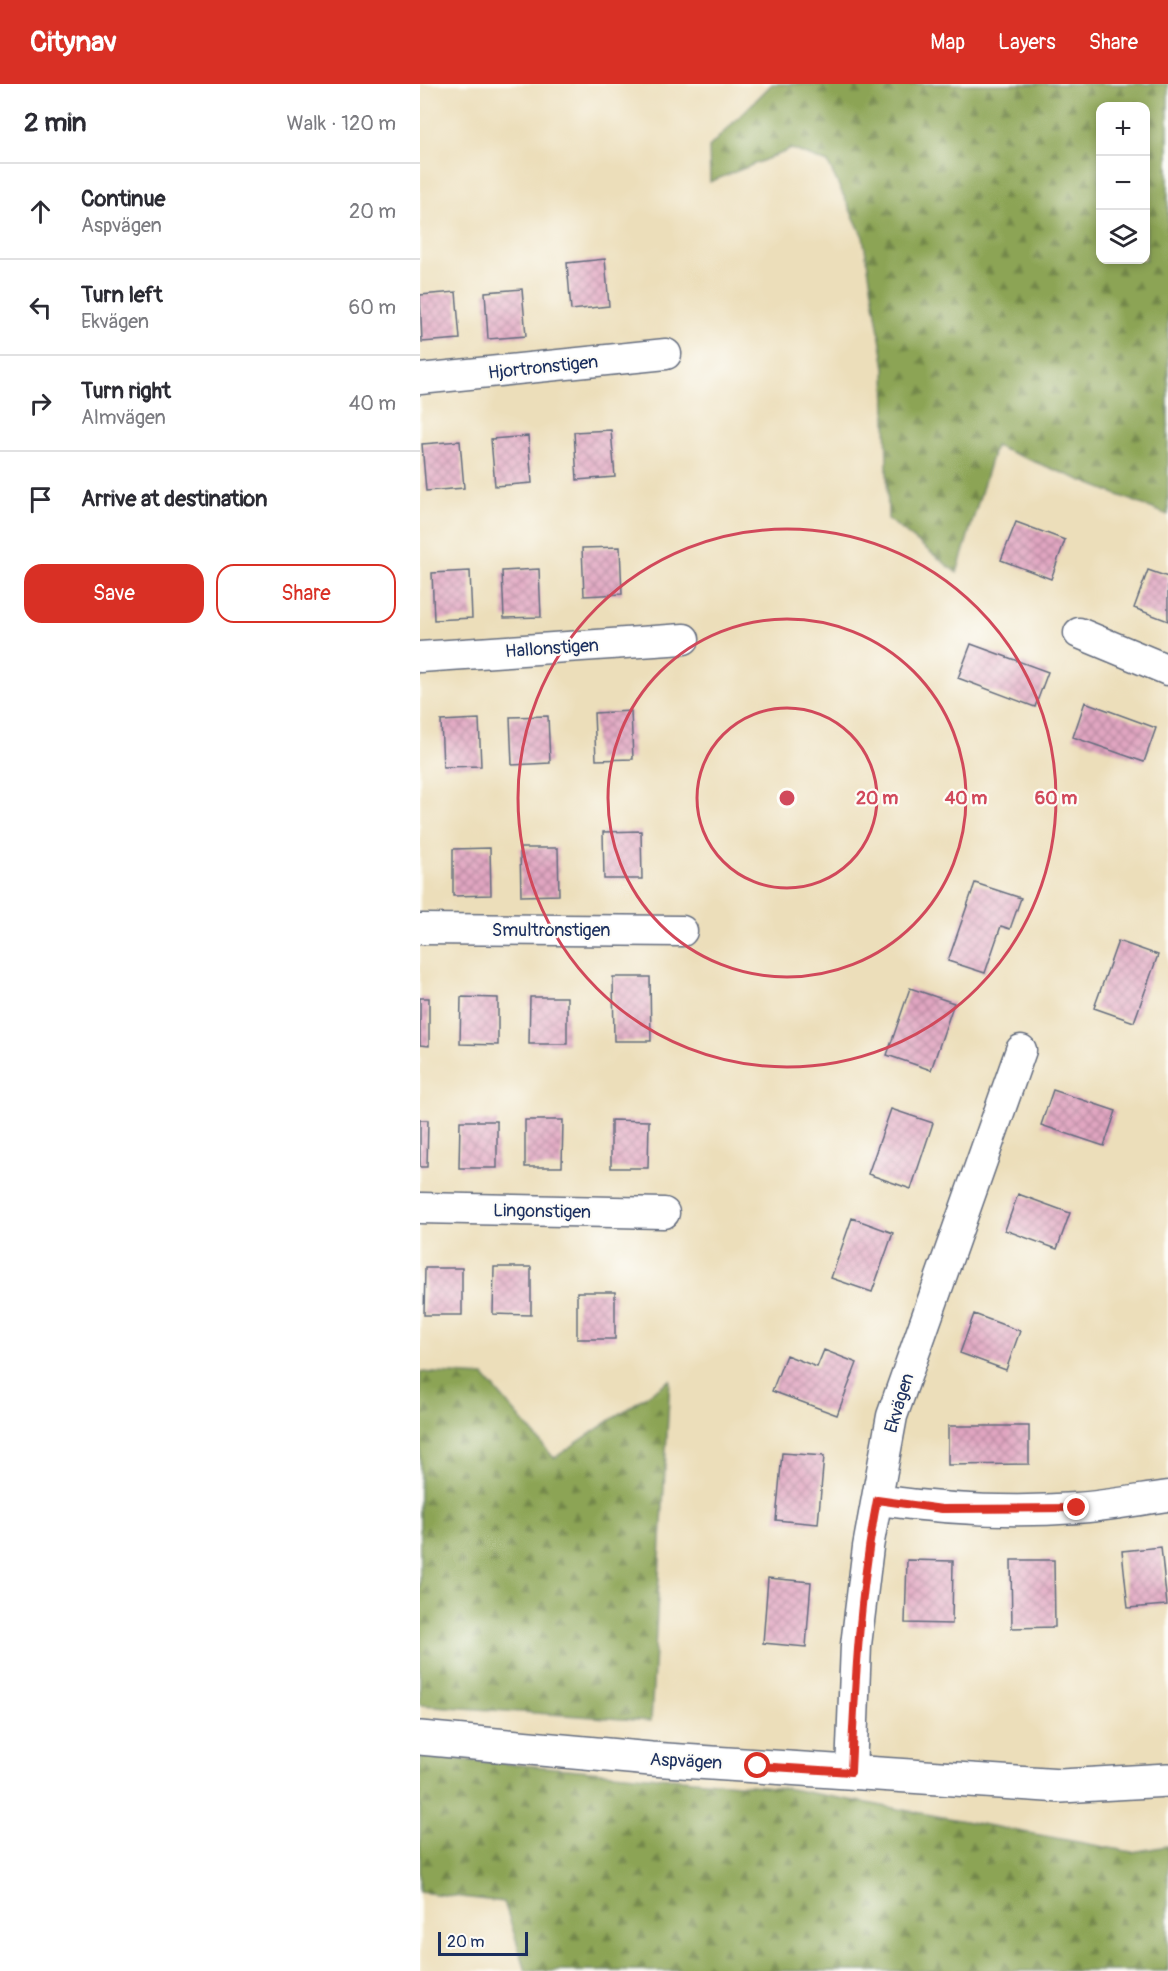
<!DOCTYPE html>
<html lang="en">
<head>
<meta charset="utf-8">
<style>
	:root { --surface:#fff; --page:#f2f2f3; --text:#2b2b33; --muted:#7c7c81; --line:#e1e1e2; --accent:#d93025 }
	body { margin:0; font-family:Pangolin,sans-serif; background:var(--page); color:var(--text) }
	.controls { position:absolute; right:18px; top:18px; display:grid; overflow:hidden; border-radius:12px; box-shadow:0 3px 9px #0003 }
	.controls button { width:54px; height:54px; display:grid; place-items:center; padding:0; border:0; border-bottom:2px solid var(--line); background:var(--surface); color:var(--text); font:30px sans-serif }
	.scale { position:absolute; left:18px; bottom:15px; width:90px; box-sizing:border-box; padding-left:6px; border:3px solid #1b2f5e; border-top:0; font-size:16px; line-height:21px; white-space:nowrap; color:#1b2f5e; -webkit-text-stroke:4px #fdfcf7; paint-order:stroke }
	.stop { position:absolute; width:18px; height:18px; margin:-14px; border:4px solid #d93025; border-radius:50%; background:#fff }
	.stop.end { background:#d93025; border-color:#fff; box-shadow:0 2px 6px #0008 }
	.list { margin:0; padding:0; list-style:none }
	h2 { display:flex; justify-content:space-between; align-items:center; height:78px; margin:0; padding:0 24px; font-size:26px }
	h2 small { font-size:20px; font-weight:400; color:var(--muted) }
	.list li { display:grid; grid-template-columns:39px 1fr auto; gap:18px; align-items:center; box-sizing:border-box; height:96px; padding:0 24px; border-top:2px solid var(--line) }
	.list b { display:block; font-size:22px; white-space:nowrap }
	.list p { margin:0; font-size:20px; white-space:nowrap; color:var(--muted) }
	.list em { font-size:20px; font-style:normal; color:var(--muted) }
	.actions { display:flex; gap:12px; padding:18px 24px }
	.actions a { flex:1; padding:14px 0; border:2px solid var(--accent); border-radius:18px; text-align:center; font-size:21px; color:var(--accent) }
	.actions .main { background:var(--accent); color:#fff }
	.icon { flex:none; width:33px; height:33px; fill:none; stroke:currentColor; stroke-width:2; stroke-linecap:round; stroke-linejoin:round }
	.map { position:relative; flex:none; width:748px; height:1887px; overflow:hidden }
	header { display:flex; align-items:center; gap:36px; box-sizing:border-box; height:84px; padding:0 30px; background:var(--accent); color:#fff }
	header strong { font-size:28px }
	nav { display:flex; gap:33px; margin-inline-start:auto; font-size:21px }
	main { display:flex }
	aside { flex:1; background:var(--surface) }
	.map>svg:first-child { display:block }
	.forest { fill:url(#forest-firs); stroke:#546a5a; stroke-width:1.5; fill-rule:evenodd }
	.building { fill:url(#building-cross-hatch) }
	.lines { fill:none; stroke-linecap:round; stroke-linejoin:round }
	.minor-casing { stroke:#646c7e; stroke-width:33 }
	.tertiary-casing { stroke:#646c7e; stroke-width:36 }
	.minor { stroke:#fff; stroke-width:30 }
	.tertiary { stroke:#fff; stroke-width:33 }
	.route { stroke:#d93025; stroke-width:8 }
	.ring { fill:none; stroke:#d1495b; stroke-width:3 }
	.labels { text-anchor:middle; stroke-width:4.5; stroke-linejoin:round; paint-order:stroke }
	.street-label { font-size:18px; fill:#1b2f5e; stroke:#fdfcf7 }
	.centre { fill:#d1495b; stroke:#fdfcf7; stroke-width:3 }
	.ring-label { font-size:18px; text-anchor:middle; font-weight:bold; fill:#d1495b; stroke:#fdfcf7; stroke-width:4.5; stroke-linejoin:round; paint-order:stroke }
</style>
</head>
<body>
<header>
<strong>Citynav</strong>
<nav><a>Map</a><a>Layers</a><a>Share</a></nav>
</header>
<main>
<aside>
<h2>2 min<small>Walk · 120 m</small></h2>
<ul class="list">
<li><svg class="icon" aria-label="ahead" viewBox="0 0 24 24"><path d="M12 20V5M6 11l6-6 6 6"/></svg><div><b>Continue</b><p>Aspvägen</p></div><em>20 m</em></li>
<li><svg class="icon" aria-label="left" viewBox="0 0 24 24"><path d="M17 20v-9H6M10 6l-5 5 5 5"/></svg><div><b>Turn left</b><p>Ekvägen</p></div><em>60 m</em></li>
<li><svg class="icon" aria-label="right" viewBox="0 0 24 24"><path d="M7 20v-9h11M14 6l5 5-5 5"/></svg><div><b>Turn right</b><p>Almvägen</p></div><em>40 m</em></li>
<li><svg class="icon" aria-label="arrive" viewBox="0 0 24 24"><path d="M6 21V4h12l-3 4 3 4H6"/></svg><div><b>Arrive at destination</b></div></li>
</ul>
<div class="actions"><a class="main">Save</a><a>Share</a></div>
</aside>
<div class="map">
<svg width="748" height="1887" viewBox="0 0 748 1887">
	<defs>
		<pattern id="forest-firs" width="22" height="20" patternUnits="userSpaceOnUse" patternTransform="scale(1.5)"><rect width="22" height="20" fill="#8ca455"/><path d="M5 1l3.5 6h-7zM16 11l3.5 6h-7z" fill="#72864a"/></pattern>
		<pattern id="building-cross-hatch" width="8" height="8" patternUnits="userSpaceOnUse" patternTransform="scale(1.5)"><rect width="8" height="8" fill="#e1a6c1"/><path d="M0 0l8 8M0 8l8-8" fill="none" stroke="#b688a0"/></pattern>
	</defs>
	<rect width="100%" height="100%" fill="#fdfcf7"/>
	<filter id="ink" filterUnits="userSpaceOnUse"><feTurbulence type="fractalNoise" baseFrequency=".0167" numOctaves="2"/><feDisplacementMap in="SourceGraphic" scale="12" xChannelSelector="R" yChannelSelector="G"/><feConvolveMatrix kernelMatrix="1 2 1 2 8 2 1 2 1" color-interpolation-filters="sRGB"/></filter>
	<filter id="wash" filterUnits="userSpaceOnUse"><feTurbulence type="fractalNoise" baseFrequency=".008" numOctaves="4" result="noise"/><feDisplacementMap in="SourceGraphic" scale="24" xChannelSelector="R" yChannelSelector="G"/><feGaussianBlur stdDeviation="1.35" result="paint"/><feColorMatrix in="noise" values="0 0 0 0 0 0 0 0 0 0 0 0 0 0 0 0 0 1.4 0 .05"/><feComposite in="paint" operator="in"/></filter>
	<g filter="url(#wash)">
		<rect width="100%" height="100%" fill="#ecdeba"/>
		<path class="forest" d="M 352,0 L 748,0 L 748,431 L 575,362 L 537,489 L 468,435 L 465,284 L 443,153 L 408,79 L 372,65 L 290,98 L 289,63 ZM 726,22 L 726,176 L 680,176 L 680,22 Z
			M 0,1288 L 64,1292 L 134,1374 L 250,1296 L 231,1637 L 0,1621 Z
			M 0,1672 L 365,1704 L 712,1768 L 748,1762 L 748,1887 L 106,1887 L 84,1818 L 0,1808 Z"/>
		<g id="blocks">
			<path class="building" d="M 185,175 L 189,222 L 151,226 L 147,179 Z
				M 102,205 L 106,252 L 68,255 L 65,208 Z
				M 36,208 L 40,255 L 2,258 L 0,211 Z
				M 191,346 L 195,393 L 157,396 L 154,348 Z
				M 108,352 L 112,399 L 75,402 L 71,355 Z
				M 40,357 L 44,404 L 6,407 L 2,360 Z
				M 596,438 L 645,456 L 631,495 L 581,476 Z
				M 200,463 L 202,510 L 164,512 L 162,464 Z
				M 119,485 L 121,533 L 84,534 L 82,487 Z
				M 728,486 L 748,493 L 748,537 L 714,524 Z
				M 50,487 L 52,534 L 14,536 L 12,489 Z
				M 551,560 L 628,588 L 615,623 L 538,594 Z
				M 665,618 L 736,644 L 724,678 L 653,653 Z
				M 211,627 L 213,675 L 176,676 L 174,629 Z
				M 128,632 L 130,679 L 92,681 L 90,633 Z
				M 59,635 L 61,682 L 23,683 L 21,637 Z
				M 221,747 L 222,795 L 184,795 L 183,748 Z
				M 70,764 L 71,811 L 33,812 L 33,765 Z
				M 100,764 L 138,764 L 139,811 L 101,812 Z
				M 555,799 L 601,814 L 590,845 L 581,842 L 565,889 L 528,877 Z
				M 698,857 L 738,871 L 714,938 L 674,924 Z
				M 193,893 L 230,893 L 231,957 L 194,957 Z
				M 490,904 L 534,919 L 511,986 L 467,971 Z
				M 41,913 L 78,914 L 78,961 L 40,960 Z
				M 110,913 L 147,913 L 147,960 L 109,960 Z
				M 0,914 L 9,914 L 9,962 L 0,961 Z
				M 633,1006 L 696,1027 L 684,1062 L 621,1041 Z
				M 471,1025 L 513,1039 L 491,1105 L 448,1090 Z
				M 0,1036 L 8,1036 L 7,1083 L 0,1083 Z
				M 105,1036 L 143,1036 L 142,1083 L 105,1083 Z
				M 191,1036 L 229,1037 L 228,1084 L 191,1084 Z
				M 40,1037 L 77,1037 L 77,1084 L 39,1084 Z
				M 598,1110 L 650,1129 L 637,1165 L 585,1146 Z
				M 432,1134 L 473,1149 L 452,1208 L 411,1194 Z
				M 74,1183 L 111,1183 L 111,1231 L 73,1230 Z
				M 5,1184 L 42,1184 L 42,1231 L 4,1231 Z
				M 157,1208 L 195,1208 L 195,1255 L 157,1255 Z
				M 554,1230 L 600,1247 L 586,1286 L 540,1269 Z
				M 404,1266 L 437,1279 L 417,1331 L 352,1307 L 366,1271 L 397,1283 Z
				M 528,1342 L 609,1342 L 609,1380 L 528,1381 Z
				M 362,1369 L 404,1372 L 398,1440 L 356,1436 Z
				M 741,1463 L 747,1521 L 708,1524 L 702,1467 Z
				M 487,1476 L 533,1477 L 532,1540 L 485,1539 Z
				M 591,1476 L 634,1476 L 635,1543 L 592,1544 Z
				M 348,1494 L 391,1498 L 386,1563 L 343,1559 Z"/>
		</g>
	</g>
	<g filter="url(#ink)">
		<use href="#blocks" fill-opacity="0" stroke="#646c7e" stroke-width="1.5"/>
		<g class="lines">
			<g class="minor-casing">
				<path id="minor" d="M 0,295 L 246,270
					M 659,549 L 748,586
					M 0,573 L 264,555
					M 0,845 L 262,847
					M 0,1124 L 244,1129
					M 457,1416 C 523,1425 590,1429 656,1424 C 687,1422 718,1416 748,1412
					M 431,1687 L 436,1561 L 448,1463 L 472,1332 L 601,966"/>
			</g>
			<g class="tertiary-casing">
				<path id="tertiary" d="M 0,1654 L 231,1675 L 641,1702 L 748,1696"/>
			</g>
			<use href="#minor" class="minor"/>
			<use href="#tertiary" class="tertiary"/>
		</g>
	</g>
	<g class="lines" filter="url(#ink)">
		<path class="route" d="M 338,1682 L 431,1688 C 435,1596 440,1506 457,1416 L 522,1425 L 657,1424"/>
	</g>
	<g class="ring">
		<circle cx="367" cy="714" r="90"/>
		<circle cx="367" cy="714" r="179"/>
		<circle cx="367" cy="714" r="269"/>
	</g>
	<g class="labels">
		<g class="street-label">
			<text transform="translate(123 283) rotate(-6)" y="6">Hjortronstigen</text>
			<text transform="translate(132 564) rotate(-4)" y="6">Hallonstigen</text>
			<text x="131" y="852">Smultronstigen</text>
			<text transform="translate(122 1127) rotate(1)" y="6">Lingonstigen</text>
			<text transform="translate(479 1319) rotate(-73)" y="6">Ekvägen</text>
			<text transform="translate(266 1677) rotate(3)" y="6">Aspvägen</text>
		</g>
	</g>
	<circle cx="367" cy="714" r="9" class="centre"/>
	<g class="ring-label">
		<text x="457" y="720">20 m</text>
		<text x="546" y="720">40 m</text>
		<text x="636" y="720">60 m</text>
	</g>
</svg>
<div class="controls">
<button>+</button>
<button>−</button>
<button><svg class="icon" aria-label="layers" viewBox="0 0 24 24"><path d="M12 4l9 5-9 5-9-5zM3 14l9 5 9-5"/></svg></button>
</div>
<div class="scale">20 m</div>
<div class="stop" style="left:338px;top:1682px"></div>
<div class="stop end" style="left:657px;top:1424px"></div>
</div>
</main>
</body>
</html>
